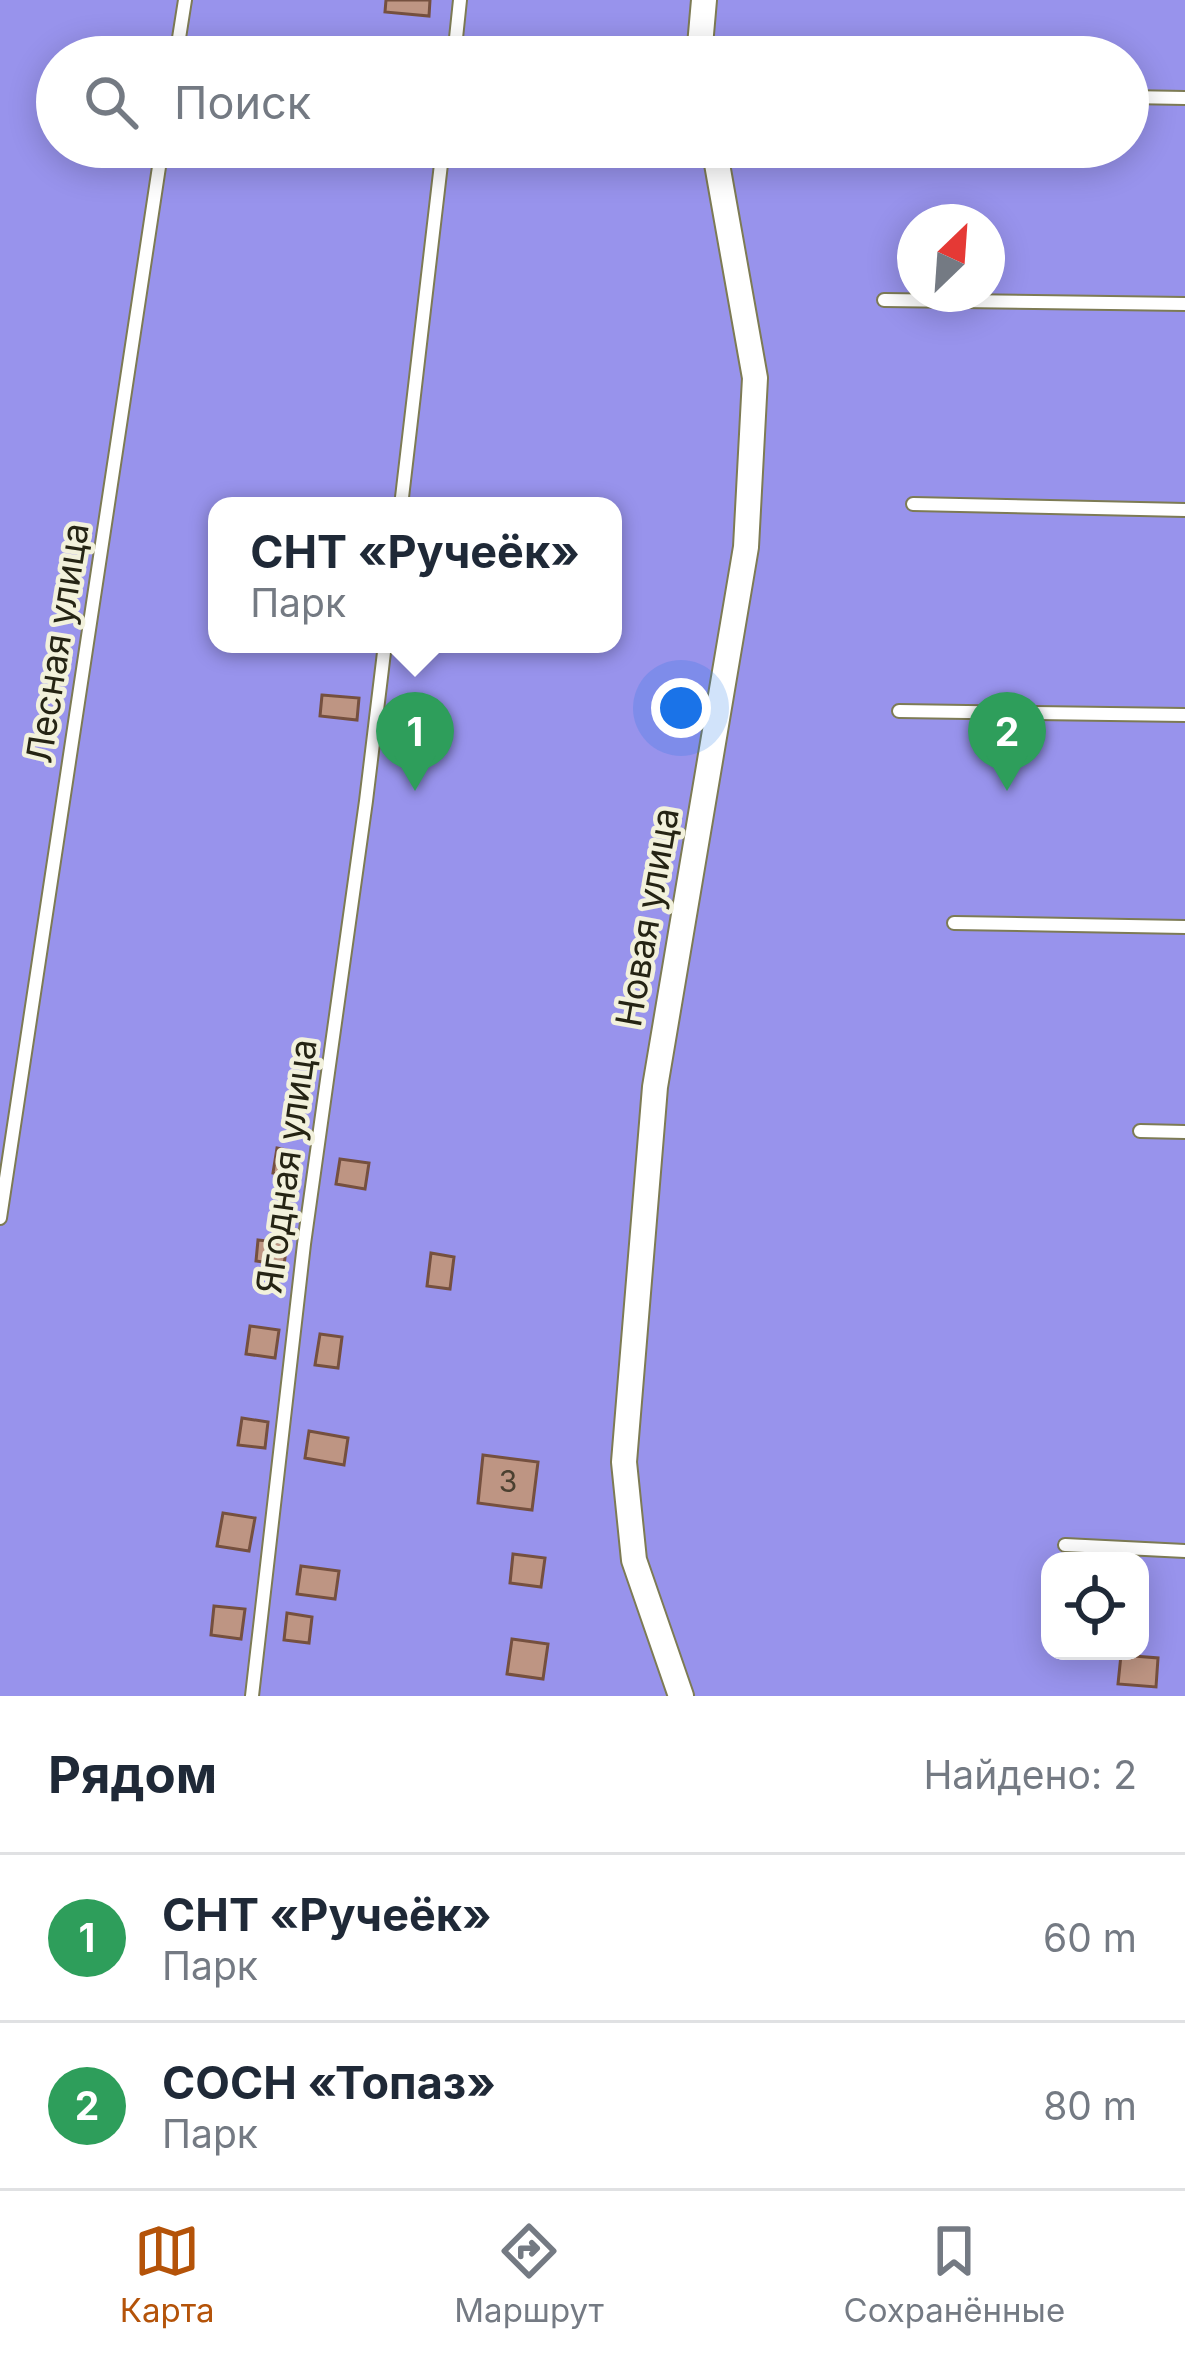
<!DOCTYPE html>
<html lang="ru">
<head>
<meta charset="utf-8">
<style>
	:root { --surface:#fff; --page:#f6f6f7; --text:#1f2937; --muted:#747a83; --line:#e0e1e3; --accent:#b45309 }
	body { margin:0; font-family:Inter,sans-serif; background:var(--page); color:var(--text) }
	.controls { position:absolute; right:36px; bottom:36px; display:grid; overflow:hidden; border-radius:24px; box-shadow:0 6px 30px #0003 }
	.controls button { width:108px; height:108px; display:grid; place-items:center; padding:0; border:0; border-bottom:3px solid var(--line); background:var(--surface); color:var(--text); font:60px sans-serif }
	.compass { position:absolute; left:897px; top:204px; width:108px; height:108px; border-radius:50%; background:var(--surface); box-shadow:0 6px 30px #0003; rotate:25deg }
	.you { position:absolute; left:681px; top:708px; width:42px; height:42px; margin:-30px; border:9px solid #fff; border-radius:50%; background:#1a73e8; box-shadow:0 0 0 18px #1a73e833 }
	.badge { display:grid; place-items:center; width:78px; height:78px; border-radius:50%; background:var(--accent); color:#fff; font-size:39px; font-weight:700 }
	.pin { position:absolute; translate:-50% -99px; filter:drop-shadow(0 3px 6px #0008) }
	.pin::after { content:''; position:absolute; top:63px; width:42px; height:36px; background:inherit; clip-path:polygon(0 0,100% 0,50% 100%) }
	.popup { position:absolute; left:208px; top:497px; width:414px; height:156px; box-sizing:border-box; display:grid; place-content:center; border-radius:24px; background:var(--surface); filter:drop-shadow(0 3px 9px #0005); font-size:39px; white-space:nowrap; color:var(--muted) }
	.popup b { font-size:45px; color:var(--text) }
	.popup::after { content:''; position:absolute; left:50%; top:100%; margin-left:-24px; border:24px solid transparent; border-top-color:var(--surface) }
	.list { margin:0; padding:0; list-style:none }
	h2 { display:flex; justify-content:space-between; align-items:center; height:156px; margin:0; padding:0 48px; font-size:51px }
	h2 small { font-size:39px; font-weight:400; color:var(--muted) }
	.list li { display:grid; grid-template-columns:78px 1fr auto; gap:36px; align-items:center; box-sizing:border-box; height:168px; padding:0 48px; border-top:3px solid var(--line) }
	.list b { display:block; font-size:45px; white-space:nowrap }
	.list p { margin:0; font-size:39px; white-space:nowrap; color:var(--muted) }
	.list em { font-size:39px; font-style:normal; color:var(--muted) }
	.icon { flex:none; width:66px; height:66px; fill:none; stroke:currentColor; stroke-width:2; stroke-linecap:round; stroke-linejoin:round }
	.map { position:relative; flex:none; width:1185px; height:1696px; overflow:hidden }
	.search { position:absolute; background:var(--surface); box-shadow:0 6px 30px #0003; left:36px; right:36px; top:36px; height:132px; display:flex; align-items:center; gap:30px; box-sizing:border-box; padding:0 42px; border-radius:66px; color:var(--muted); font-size:45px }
	.sheet { height:492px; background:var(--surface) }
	nav { display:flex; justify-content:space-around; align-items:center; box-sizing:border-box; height:168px; border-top:3px solid var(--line); background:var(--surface); font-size:33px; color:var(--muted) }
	nav a { display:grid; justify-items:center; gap:6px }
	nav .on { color:var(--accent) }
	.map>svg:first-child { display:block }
	.green { fill:#9893ec; fill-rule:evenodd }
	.building { fill:#be9583; stroke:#75503f; stroke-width:3 }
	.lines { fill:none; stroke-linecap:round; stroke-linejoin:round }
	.service-casing { stroke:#7d7b54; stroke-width:16 }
	.minor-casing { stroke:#7d7b54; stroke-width:28 }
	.service { stroke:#fff; stroke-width:12 }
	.minor { stroke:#fff; stroke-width:24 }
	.labels { text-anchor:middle; stroke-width:9; stroke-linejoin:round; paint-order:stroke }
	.number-label { font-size:30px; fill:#4b4030 }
	.street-label { font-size:36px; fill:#252414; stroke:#f2f1dc }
</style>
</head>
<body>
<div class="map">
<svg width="1185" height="1696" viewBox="0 0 1185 1696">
	<rect width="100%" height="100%" fill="#d4d2a8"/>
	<path class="green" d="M 0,0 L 1185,0 L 1185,1696 L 0,1696 ZM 57,57 L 1128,57 L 1128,147 L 57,147 ZM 915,222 L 987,222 L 987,294 L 915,294 ZM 217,506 L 613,506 L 613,644 L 217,644 ZM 1050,1561 L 1140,1561 L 1140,1651 L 1050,1651 Z"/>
	<path class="building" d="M 386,0 L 430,0 L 429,16 L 385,12 Z
		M 322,695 L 359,698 L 357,720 L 320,716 Z
		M 277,1148 L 300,1153 L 296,1177 L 273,1173 Z
		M 340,1159 L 369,1163 L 365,1189 L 336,1184 Z
		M 258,1240 L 287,1243 L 284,1265 L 256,1261 Z
		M 431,1253 L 454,1257 L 450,1289 L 427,1286 Z
		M 250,1326 L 279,1330 L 275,1358 L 246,1354 Z
		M 320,1334 L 342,1337 L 338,1368 L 315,1365 Z
		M 242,1418 L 268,1422 L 265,1448 L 238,1445 Z
		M 309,1431 L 348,1438 L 344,1465 L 305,1458 Z
		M 483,1455 L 538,1462 L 532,1510 L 478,1503 Z
		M 223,1513 L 255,1518 L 249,1551 L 217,1546 Z
		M 513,1554 L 545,1558 L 541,1587 L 510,1583 Z
		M 301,1566 L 339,1571 L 335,1599 L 297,1594 Z
		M 214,1606 L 245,1609 L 241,1639 L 211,1635 Z
		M 287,1613 L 312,1617 L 309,1643 L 284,1640 Z
		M 512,1639 L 548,1644 L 543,1679 L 507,1674 Z
		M 1121,1655 L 1158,1658 L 1156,1687 L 1118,1684 Z"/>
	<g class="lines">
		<g class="service-casing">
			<path id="service" d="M 176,57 L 185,0
				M 454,57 L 460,0
				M 1128,97 L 1185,98
				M 884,300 L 1185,304
				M 913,504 L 1185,510
				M 401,506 L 443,147
				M 899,711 L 1185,715
				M 954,923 L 1185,927
				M 1140,1131 L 1185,1132
				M 0,1218 L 162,147
				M 1065,1545 L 1185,1551
				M 252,1696 L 304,1244 L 366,801 L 385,644"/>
		</g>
		<g class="minor-casing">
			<path id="minor" d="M 699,57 L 704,0
				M 681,1696 L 634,1560 L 624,1462 L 655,1087 L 746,547 L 755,378 L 714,147"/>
		</g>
		<use href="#service" class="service"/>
		<use href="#minor" class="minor"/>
	</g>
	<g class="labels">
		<g class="number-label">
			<text x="508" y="1492">3</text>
		</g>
		<g class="street-label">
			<text transform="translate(57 643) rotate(-81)" y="13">Лесная улица</text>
			<text transform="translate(647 917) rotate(-80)" y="13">Новая улица</text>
			<text transform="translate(286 1166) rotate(-82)" y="13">Ягодная улица</text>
		</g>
	</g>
</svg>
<div class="controls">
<button><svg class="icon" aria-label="locate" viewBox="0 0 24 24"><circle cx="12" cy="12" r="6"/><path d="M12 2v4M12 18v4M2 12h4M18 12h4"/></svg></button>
</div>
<svg class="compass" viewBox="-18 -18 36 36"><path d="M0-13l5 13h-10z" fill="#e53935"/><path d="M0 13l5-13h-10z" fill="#747a83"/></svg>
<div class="you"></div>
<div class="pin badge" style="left:415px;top:791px;background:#2e9e5b">1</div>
<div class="popup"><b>СНТ «Ручеёк»</b>Парк</div>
<div class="pin badge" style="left:1007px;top:791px;background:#2e9e5b">2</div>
<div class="search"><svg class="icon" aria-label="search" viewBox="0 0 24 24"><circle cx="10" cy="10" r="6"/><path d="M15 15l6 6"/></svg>Поиск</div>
</div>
<section class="sheet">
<h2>Рядом<small>Найдено: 2</small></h2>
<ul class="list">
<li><span class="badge" style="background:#2e9e5b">1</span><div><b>СНТ «Ручеёк»</b><p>Парк</p></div><em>60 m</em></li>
<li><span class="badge" style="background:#2e9e5b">2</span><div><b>СОСН «Топаз»</b><p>Парк</p></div><em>80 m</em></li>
</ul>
</section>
<nav>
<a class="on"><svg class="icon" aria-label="map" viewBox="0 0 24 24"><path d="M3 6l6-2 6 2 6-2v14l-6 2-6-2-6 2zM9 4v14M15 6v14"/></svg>Карта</a>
<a><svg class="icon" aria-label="directions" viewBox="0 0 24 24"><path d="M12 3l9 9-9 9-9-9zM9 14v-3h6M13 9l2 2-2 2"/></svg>Маршрут</a>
<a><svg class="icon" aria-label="saved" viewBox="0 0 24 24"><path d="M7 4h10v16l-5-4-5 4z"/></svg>Сохранённые</a>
</nav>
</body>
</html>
